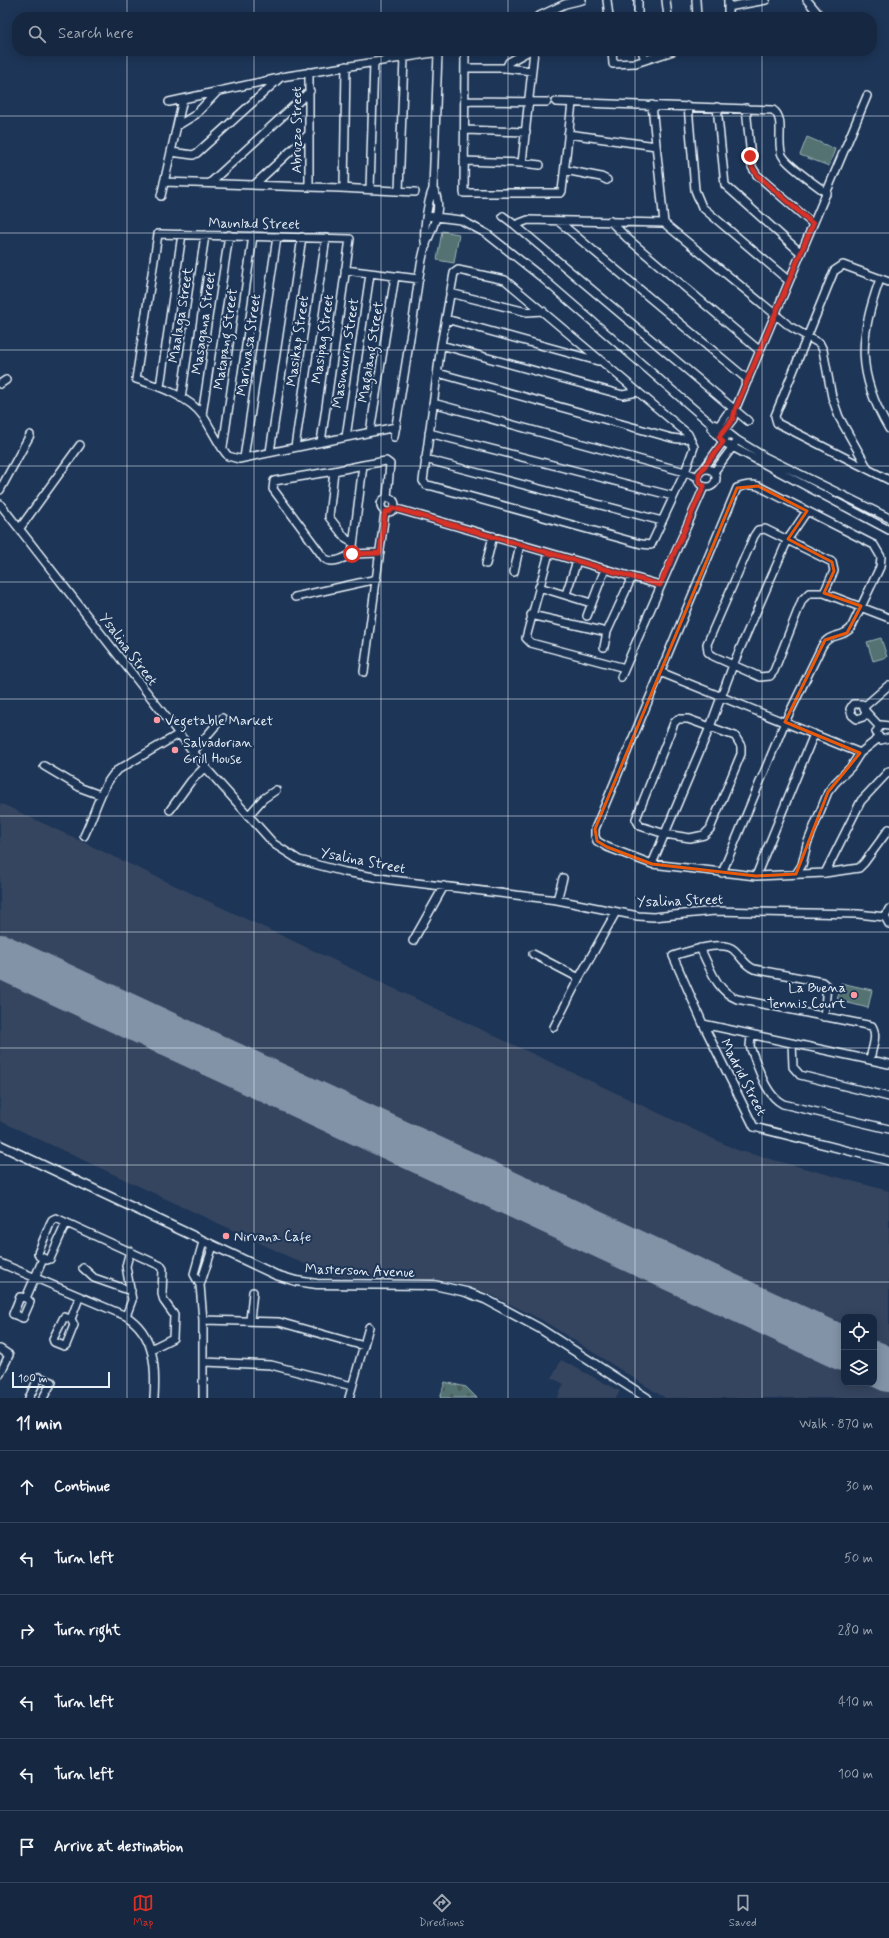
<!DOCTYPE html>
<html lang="en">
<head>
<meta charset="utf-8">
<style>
	:root { --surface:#162841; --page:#1f3048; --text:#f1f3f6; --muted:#9ea6b1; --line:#35445a; --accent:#d93025 }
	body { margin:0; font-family:Mynerve,sans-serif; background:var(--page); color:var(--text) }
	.controls { position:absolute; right:12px; bottom:12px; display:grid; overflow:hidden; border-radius:8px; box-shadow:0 2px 10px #0003 }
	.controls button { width:36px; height:36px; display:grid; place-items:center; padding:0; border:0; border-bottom:1px solid var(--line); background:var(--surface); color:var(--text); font:20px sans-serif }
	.scale { position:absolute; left:12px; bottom:10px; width:98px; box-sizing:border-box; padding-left:4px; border:2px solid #e8f1f8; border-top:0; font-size:11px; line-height:14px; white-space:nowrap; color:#e8f1f8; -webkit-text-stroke:3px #1d3557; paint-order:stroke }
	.stop { position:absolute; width:12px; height:12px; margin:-9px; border:3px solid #d93025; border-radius:50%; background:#fff }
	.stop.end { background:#d93025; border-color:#fff; box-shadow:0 1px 4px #0008 }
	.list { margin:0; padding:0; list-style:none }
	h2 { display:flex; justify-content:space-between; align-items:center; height:52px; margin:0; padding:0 16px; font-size:17px }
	h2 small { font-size:13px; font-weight:400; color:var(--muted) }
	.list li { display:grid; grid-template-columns:26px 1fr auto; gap:12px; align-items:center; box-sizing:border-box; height:72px; padding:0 16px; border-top:1px solid var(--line) }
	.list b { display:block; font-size:15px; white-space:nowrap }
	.list em { font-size:13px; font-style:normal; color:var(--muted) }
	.icon { flex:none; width:22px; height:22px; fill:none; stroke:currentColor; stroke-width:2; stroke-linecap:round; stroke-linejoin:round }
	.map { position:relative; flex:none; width:889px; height:1398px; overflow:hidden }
	.search { position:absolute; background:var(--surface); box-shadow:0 2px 10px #0003; left:12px; right:12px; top:12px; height:44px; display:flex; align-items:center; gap:10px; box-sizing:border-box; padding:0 14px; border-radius:16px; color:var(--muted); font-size:15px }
	.sheet { height:484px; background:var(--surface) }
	nav { display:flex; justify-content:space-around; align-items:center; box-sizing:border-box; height:56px; border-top:1px solid var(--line); background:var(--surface); font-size:11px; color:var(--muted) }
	nav a { display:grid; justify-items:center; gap:2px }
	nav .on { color:var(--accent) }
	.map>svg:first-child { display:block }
	.built { fill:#34455f; fill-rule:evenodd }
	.cemetery { fill:url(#cemetery-stones); stroke:#9eb2b4 }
	.park { fill:#537271; stroke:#9eb2b4 }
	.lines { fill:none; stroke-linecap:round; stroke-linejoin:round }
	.runway { stroke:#8293a8; stroke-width:44 }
	.minor-casing { stroke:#e8f1f8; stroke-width:10 }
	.major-casing { stroke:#e8f1f8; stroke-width:11 }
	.minor { stroke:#1d3557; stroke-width:7 }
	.major { stroke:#1d3557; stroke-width:8 }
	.route { stroke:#d93025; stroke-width:5 }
	.marked { fill:none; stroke:#e8590c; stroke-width:3; stroke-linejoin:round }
	.grid { fill:none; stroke:#e8f1f8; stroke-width:1; stroke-opacity:0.55 }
	.poi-dot { fill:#ff9aa2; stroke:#1d3557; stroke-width:1.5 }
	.labels { text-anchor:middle; stroke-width:4; stroke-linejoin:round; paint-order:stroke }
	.street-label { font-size:14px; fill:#e8f1f8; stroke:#1d3557 }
	.poi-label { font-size:14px; fill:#e8f1f8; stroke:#1d3557; text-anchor:start }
</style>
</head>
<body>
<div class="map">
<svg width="889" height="1398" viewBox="0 0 889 1398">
	<defs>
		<pattern id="cemetery-stones" width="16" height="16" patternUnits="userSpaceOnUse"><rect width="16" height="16" fill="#537271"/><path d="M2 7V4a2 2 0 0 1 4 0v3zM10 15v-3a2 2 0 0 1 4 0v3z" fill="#4c5b5c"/></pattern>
	</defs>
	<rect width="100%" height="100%" fill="#1d3557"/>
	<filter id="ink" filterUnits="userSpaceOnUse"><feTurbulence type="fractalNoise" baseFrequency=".025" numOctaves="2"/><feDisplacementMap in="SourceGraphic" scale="8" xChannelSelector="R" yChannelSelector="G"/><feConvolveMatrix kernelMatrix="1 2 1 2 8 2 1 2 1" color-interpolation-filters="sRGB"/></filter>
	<g filter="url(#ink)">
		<path class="built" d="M 0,803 L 737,1150 L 889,1191 L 889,1398 L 665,1398 L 542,1320 L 488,1293 L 454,1282 L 436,1280 L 330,1276 L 0,1121 ZM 844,1317 L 874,1317 L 874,1383 L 844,1383 Z
			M 561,1360 L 620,1391 L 616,1398 L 557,1398 L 564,1384 L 552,1378 Z"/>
		<path class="cemetery" d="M 445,1382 L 466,1387 L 477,1398 L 440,1398 Z"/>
		<path class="park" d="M 807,137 L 835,149 L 829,166 L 800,155 Z
			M 442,231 L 459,234 L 454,263 L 437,260 Z
			M 881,638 L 887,657 L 873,661 L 867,642 Z
			M 841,983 L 872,990 L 868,1008 L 837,1000 Z"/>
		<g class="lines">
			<path class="runway" d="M 0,956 L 844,1349
				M 874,1363 L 889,1370"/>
			<g class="minor-casing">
				<path id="minor" d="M 607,0 L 609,17
					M 638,0 L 638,17
					M 666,0 L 668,17
					M 696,0 L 697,17
					M 728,0 L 728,17
					M 807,0 L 821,17
					M 728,7 L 766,0
					M 537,17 L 565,4 L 582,0
					M 465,51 L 464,193 L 561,193 L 562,191 L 572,103
					M 612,51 L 613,64 L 636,63 L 673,51
					M 642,51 L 645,60
					M 465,68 L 506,68 L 532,71
					M 506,68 L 509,62 L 529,51
					M 309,72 L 309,187
					M 465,101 L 547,102
					M 169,102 L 279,78
					M 556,102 L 773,110 C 786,119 776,142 782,155 C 787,165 816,185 827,193
					M 652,105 L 664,223 L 787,324
					M 688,106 L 695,190 L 702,207 L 789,281
					M 717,107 L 725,185 L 801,253
					M 746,108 L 752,167 L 757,175 L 813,224
					M 177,126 L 195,115 L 218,91
					M 465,130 L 526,132
					M 568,134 L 656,146
					M 171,152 L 193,155 L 197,153 L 281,77 L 445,51
					M 464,161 L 522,163 L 534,51
					M 522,163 L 540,165
					M 565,170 L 601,177 L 607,180
					M 164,182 L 340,188 L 415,192
					M 210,183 L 310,91
					M 254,185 L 310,133
					M 344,188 L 346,66
					M 370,189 L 374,62
					M 399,191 L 404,58
					M 161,196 L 183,99
					M 427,216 L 461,220 L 487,234 L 540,276 L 710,423 L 714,432 L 723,442 L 889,530
					M 503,216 L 515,225
					M 558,221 L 748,380
					M 610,221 L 627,238 L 760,351
					M 664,223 L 528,220 L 515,225 L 748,421
					M 426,246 C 422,235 428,200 433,189 L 438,53
					M 345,270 L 419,279
					M 458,270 L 505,280 L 688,434 L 694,447 L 685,472 L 651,545 L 641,544 L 432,486 L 426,485 L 423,481 L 441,345 L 454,273 Z
					M 880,279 C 859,338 856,373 889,429
					M 889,282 L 843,265 L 834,271 L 775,416 L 777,423 L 889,480
					M 450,293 L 527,312 L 543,311
					M 446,319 L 598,361
					M 791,327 L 820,344 L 823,350 L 832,397 L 839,417 L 867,467
					M 441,345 L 623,395 L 637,392
					M 438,373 L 672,438 L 679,439 L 690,438
					M 0,384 L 6,380
					M 160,387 L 182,234
					M 181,398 L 205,235
					M 433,403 L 685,472 L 698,477
					M 202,415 L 229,235
					M 710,423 L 719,426 L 737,440 L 765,457 L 889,518
					M 716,430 L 727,414 L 735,410
					M 370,432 L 395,276
					M 429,433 L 673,496
					M 346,437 L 370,274
					M 394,437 C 401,396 407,355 414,313 C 417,292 419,268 425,247 C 431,229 445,208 433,189
					M 719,437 L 733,419 L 735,410 L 867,96
					M 321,442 L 350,239 L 158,234 L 136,379 C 158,386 190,397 203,416 C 211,428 219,446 228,456 L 239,459 L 396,427
					M 223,447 L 253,236
					M 295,447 L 326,238
					M 270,452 L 302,237
					M 244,458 L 277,237
					M 425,459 L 662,521
					M698 478a9 9 0 1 1 18 0a9 9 0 1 1-18 0Z
					M 703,470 L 725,439
					M 334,471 L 363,465
					M 714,472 L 734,445
					M 0,490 L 30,435
					M381 505a7 7 0 1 1 14 0a7 7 0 1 1-14 0Z
					M 0,504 L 205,767 L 274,844 L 299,860 L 345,872 L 392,880 L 557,900 L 638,916 L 653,917 L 715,911 L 858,914 L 885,917
					M 394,508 L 660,585
					M 20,528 L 80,445
					M 380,553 L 352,554 L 363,465 L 386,461 L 390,464 L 387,497
					M 549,553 L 526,638 L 531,643 L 625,668
					M 352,554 C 344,558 332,565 324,558 L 273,489 L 274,481 L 334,471 L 329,517 L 346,539 L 353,543
					M 486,564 L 493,536
					M 514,572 L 520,544
					M 539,587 L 591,603
					M 824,593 L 834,571 L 832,562 L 765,529 L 758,530 L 754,536 L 707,644 L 708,652 L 713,656 L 760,677 L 770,676 L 774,671 L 802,600 L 809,593 L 824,593 L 889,618
					M 566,594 L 577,561
					M 295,597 L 377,579
					M 531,615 L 607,632
					M 587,616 L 605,569
					M 604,647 L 607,632 L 632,577
					M 364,672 L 385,512
					M 660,672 L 860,753
					M 621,677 L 704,487
					M 865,706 L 889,685
					M 866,712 L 863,717 L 857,719 L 852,715 L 850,709 L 853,704 L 862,704 L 866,712 L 879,726
					M 678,719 L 688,719 L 735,736 L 741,746 L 741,754 L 710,829 L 704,835 L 690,838 L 665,834 L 640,826 L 636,819 L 674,723 Z
					M 889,726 L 881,725 L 876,732 L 881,740 L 889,738
					M 193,752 L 222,718
					M 44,766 L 81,788 L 100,795
					M 170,810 L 191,781 L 205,767
					M 248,816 L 263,799 L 276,790
					M 84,836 C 95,814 99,790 116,771 L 179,734
					M 652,864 L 710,727 L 733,665 L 788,539 L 807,511
					M 722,873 L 785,722 L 822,646 C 830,632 841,639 851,628 L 880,567 L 881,557 L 874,545 L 758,486 C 750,484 745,485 737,488 L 595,829 L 595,836 L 597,841 L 607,847 L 652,864 L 756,876 L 825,873 L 859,868 L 864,863 L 889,829
					M 825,873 L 861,801 L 889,771
					M 796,874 L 802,865 L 807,844 L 828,792 L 835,783 L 851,767 L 860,753 L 879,738
					M 756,876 L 814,734
					M 557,900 L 563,878
					M 889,909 L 885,917 L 889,924
					M 413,941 L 444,886
					M 700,948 C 710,967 716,991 737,999 L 872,1026 C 878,1036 872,1048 870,1059
					M 533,954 L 579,978
					M 824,1017 L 827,986 L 822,982 L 754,969 C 744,965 742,957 734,950 C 723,939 686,952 673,956 L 703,1024 L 754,1127 L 889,1161
					M 703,1024 L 889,1064
					M 554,1027 L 579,978 L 616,912
					M 751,1036 L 750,1046 L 752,1052 C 759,1069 766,1096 783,1104 L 889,1129
					M 792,1043 L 793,1067 L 800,1075 L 889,1097
					M 66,1223 L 50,1259 L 47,1260 L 39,1256 L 38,1253 L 50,1224 L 52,1220 L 56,1218 L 161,1266 L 163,1269 L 162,1294 L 164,1301 L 174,1315 L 173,1338 L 151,1349
					M 0,1263 L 126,1316 C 155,1334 156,1368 154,1398
					M 83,1268 L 94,1278 L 131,1291
					M 200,1285 L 194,1274 L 203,1242
					M 20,1297 L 26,1298 L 30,1302 L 23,1318 L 13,1314 Z
					M 26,1298 L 43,1259
					M 126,1316 L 132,1300 L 126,1266 L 130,1251
					M 71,1319 L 64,1317 L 53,1339 L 54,1342 L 64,1346 L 66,1345 L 74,1325 L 71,1319 L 79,1298
					M 203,1320 L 279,1322 L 364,1346
					M 250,1320 L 253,1292
					M 0,1349 L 9,1355 L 0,1374
					M 204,1362 L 271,1365 L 352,1386
					M 29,1398 L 39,1377 L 52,1382 L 43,1398
					M 203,1398 L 203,1320 L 200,1285 L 213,1246
					M 349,1398 L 369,1327"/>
			</g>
			<g class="major-casing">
				<path id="major" d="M 0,1145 L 276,1275 L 296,1281 L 317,1284 L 434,1285 L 466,1292 L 485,1299 L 539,1328 L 647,1398"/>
			</g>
			<use href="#minor" class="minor"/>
			<use href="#major" class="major"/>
		</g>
	</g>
	<g class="lines" filter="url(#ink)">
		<path class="route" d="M 352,554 L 380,553 L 385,512 L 390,511 L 394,508 L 660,585 L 704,486 L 699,483 L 699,474 L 723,442 L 719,437 L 733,419 L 735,410 L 813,224 L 757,175 L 752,167 L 750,156"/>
	</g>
	<path class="marked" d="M 758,486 L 807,511 L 788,539 L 832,562 L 834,571 L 824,593 L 861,606 L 847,633 L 825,640 L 785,722 L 860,753 L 828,792 L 796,874 L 756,876 L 652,864 L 607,847 L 597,841 L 595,829 L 737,488 Z"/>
	<path class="grid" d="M 127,0 L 127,17M 254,0 L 254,17M 381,0 L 381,17M 508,0 L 508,17M 635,0 L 635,17M 762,0 L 762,17M 127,51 L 127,1398M 254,51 L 254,1398M 381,51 L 381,1398M 508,51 L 508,1398M 635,51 L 635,1398M 762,51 L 762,1398M 0,116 L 889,116M 0,233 L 889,233M 0,350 L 889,350M 0,466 L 889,466M 0,582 L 889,582M 0,699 L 889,699M 0,816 L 889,816M 0,932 L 889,932M 0,1048 L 889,1048M 0,1165 L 889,1165M 0,1282 L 889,1282"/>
	<g class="poi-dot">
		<circle cx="157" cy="720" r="4"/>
		<circle cx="175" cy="750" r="4"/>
		<circle cx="854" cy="995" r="4"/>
		<circle cx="226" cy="1236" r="4"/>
	</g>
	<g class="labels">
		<g class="street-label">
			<text transform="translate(296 130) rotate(-90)" y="5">Abruzzo Street</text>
			<text transform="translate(254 223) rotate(1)" y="5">Maunlad Street</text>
			<text transform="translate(180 315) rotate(-81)" y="5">Maalaga Street</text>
			<text transform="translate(203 323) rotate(-82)" y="5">Masagana Street</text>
			<text transform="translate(225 339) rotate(-82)" y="5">Matapang Street</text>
			<text transform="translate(322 339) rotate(-82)" y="5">Masipag Street</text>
			<text transform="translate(297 341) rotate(-82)" y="5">Masikap Street</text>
			<text transform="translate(248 345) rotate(-82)" y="5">Mariwasa Street</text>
			<text transform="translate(370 352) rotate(-81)" y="5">Magalang Street</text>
			<text transform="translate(345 353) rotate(-81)" y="5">Masunurin Street</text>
			<text transform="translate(129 649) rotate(53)" y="5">Ysalina Street</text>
			<text transform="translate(363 860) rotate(11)" y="5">Ysalina Street</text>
			<text transform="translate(680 900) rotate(-2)" y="5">Ysalina Street</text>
			<text transform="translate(744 1077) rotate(63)" y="5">Madrid Street</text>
			<text transform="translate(360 1270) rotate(2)" y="5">Masterson Avenue</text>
		</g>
		<g class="poi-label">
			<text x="165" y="725">Vegetable Market</text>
			<text x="183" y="747">Salvadorian<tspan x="183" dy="16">Grill House</tspan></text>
			<text x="846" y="992" text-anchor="end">La Buena<tspan x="846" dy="16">Tennis Court</tspan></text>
			<text x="234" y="1241">Nirvana Cafe</text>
		</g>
	</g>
</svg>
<div class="controls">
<button><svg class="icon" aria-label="locate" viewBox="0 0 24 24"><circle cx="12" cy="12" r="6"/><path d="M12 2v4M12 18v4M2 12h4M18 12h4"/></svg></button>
<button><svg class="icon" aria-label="layers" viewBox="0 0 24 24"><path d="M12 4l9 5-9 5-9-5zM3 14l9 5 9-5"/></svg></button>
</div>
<div class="scale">100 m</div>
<div class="stop" style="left:352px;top:554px"></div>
<div class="stop end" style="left:750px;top:156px"></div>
<div class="search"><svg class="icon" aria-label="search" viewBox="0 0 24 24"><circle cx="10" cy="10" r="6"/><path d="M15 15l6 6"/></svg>Search here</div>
</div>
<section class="sheet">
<h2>11 min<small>Walk · 870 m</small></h2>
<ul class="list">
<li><svg class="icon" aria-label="ahead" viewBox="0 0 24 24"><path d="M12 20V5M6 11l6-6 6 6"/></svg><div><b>Continue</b></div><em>30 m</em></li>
<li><svg class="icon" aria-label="left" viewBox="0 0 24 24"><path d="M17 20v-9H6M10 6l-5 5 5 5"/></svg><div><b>Turn left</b></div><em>50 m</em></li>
<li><svg class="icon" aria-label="right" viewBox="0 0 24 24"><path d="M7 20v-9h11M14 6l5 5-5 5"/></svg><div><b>Turn right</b></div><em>280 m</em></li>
<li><svg class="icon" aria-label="left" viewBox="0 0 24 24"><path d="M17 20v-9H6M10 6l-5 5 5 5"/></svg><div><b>Turn left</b></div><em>410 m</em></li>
<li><svg class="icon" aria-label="left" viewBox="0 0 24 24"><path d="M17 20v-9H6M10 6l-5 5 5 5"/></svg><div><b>Turn left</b></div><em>100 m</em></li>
<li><svg class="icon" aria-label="arrive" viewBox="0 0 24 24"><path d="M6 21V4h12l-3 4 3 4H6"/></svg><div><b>Arrive at destination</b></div></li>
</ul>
</section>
<nav>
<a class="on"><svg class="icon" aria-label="map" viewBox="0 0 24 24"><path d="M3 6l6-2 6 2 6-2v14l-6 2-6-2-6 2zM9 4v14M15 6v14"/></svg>Map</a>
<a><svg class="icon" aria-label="directions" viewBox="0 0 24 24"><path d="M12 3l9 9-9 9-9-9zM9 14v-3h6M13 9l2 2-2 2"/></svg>Directions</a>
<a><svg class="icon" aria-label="saved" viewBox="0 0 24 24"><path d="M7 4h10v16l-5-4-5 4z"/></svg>Saved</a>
</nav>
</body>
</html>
